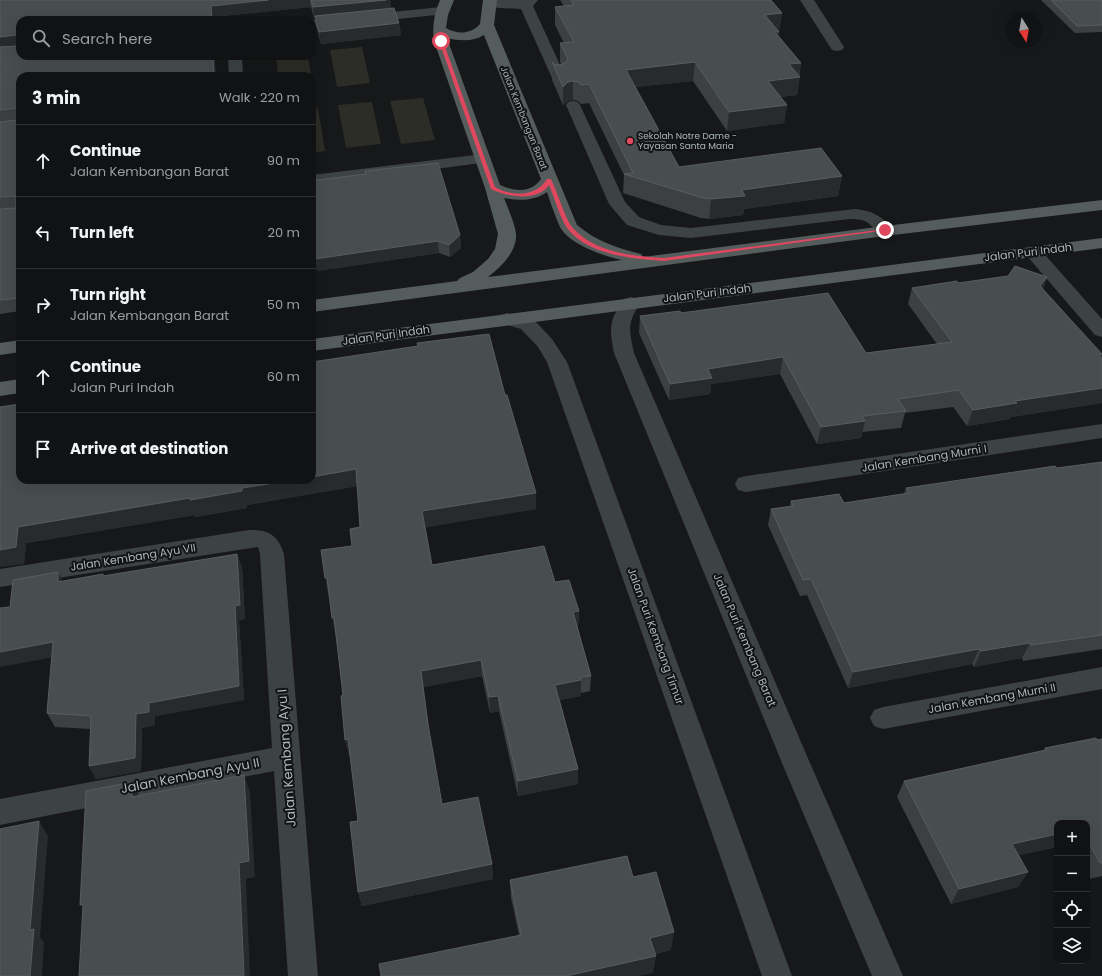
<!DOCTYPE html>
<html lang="en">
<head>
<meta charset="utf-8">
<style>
	:root { --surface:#111213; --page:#1e2021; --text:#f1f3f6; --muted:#9c9ea0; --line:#303233 }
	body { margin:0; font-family:Poppins,sans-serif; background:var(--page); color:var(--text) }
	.controls { position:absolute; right:12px; bottom:12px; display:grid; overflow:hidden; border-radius:8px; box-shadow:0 4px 16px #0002 }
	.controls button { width:36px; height:36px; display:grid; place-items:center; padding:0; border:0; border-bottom:1px solid var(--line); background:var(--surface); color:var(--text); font:20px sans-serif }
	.compass { position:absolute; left:1006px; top:12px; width:36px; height:36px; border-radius:50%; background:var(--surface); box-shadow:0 4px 16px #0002; rotate:169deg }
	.stop { position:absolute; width:12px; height:12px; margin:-9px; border:3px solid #e04860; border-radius:50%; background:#fff }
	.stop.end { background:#e04860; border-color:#fff; box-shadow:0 1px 4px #0008 }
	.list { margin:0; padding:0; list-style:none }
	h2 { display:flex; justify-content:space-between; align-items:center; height:52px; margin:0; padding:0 16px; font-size:17px }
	h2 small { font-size:13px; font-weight:400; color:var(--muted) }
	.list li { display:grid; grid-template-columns:26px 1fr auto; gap:12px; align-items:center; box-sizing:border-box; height:72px; padding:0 16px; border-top:1px solid var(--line) }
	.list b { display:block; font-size:15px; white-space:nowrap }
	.list p { margin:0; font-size:13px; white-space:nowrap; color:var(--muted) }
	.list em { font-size:13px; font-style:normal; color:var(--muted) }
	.icon { flex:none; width:22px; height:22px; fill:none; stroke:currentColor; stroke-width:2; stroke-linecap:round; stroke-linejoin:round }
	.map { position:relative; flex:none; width:1102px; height:976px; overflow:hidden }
	.search { position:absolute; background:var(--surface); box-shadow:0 4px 16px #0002; left:16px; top:16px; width:300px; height:44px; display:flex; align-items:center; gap:10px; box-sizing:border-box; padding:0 14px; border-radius:12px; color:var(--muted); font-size:15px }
	.panel { position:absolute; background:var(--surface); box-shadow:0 4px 16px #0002; left:16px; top:72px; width:300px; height:412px; border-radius:12px }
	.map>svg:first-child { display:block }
	.green { fill:#2b2d26 }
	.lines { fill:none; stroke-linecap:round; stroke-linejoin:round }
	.minor { fill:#3d4242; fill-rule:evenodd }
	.major { fill:#555c5c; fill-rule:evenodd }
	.wall { fill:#3c4041 }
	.shaded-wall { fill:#282b2c }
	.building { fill:#484d4d; stroke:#585d5e }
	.route { fill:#e04860 }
	.poi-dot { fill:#e04860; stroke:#121314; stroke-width:1.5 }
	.labels { text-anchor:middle; stroke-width:4; stroke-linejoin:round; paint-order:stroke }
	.far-street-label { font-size:9px; fill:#abb7b6; stroke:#121314 }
	.far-poi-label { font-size:9px; fill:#abb7b6; stroke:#121314; text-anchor:start }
	.street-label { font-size:11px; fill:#abb7b6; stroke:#121314 }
	.near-street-label { font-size:13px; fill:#abb7b6; stroke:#121314 }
</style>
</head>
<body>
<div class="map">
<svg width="1102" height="976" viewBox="0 0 1102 976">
	<rect width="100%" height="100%" fill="#171819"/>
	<path class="green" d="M 362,47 L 370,83 L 337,87 L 330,50 Z
		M 276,56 L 308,56 L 311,76 L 278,76 Z
		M 423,98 L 435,140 L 401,144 L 390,101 Z
		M 372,102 L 381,144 L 346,148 L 338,105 Z
		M 318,108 L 325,151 L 312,153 L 312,109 Z"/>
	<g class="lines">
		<path class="minor" d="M 489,0 L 538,0 L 533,6 L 566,78 L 564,81 L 559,82 L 554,81 L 552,78 L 521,9 L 484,7 L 482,4 L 484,1 Z
			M 800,0 L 814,0 L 844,47 L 842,50 L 837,51 L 832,50 Z
			M 441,7 L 446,8 L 448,11 L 446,14 L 312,28 L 312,20 Z
			M 228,56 L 242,56 L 243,76 L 229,76 Z
			M 573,101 L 578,102 L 580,105 L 625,202 L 639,217 L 661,225 L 691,228 L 855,209 C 872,210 884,217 894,231 L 891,235 C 874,239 876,224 862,220 C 858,219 853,219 849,219 L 691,238 L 659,235 L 627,225 L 609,204 L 566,105 L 568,102 Z
			M 483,154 L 489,156 L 491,159 L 489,162 L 312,185 L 312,175 Z
			M 1033,247 L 1039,248 L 1102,319 L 1102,337 L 1095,335 L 1027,256 L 1024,252 L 1027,248 Z
			M 631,297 L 638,299 L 640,303 C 627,324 629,329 634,353 L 810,763 L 903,976 L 872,976 L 782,763 L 614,353 C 609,327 609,321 624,299 Z
			M 507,313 L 535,321 L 552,339 L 567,362 L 792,976 L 762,976 L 547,362 L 538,347 L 521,329 L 500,323 L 498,319 L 500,315 Z
			M 1102,424 L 1102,438 L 746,492 L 738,490 L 735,484 L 738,478 L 746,476 Z
			M 249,530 C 268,529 278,535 284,554 L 318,976 L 288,976 L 274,771 L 0,825 L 0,799 L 272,748 L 260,554 L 258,547 L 0,587 L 0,569 Z
			M 1102,667 L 1102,689 L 883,729 L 874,726 L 870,718 L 874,710 L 883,707 Z"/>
		<path class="major" d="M 440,0 L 454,0 L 448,15 L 446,28 C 458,35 471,34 480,24 L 483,0 L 497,0 L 494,25 L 577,225 C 596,241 617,248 641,254 L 643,257 L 885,226 L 1102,200 L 1102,210 L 885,236 L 312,312 L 312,300 L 457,281 L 460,278 L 473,272 L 488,259 L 495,249 L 498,234 L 485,188 L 434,41 C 432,26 434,14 440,0 ZM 484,35 L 541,179 C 531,193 515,192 500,185 L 447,38 C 460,41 473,42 484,35 ZM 547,192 C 551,204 555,216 560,227 C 570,245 604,256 622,260 L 488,277 C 501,267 517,252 516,234 C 515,224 508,208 504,198 C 518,201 535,201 547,192 Z
			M 1102,238 L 1102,248 L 312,351 L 312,339 Z
			M 20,340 L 20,352 L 0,355 L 0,343 Z
			M 20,379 L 20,393 L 0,396 L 0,382 Z"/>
	</g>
	<path class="wall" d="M 0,0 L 390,0 L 391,9 L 399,23 L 401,35 L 321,44 L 317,29 L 315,18 L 314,18 L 311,7 L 213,17 L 214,20 L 20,20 L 20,311 L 0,314 Z
		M 560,0 L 771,0 L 782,13 L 779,31 L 778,31 L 779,32 L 778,36 L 801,63 L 797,95 L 781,97 L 787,105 L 784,123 L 727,131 L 693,81 L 635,87 L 679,167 L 842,176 L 838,196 L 744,209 L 743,215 L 709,219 L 701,218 L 623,193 L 624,175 L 589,103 L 581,104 L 578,101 L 573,100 L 568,101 L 563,105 L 552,80 L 552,62 L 554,64 L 559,65 L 561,64 L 560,62 L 560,43 L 564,43 L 555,25 L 555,7 L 564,6 Z
		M 1041,0 L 1102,0 L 1102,32 L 1075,33 Z
		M 312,179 L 460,235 L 461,248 L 450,257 L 439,253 L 317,271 L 315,260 L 312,260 Z
		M 1047,277 L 1043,289 L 1102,356 L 1101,358 L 1102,359 L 1102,403 L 1011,417 L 1010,419 L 967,426 L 953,407 L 905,413 L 901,428 L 862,432 L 861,438 L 817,444 L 780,374 L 711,384 L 710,394 L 669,400 L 639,333 L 640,316 L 681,313 L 866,353 L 937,344 L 908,304 L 912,288 L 958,283 Z
		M 505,395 L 536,509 L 425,527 L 432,565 L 555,582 L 579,611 L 578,627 L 577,627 L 591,676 L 590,691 L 581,693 L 581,696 L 560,700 L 578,769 L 578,784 L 518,796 L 499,711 L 490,713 L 482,676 L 423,687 L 428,726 L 442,804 L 492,864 L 493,879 L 362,906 L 358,892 L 358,821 L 350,755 L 349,755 L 345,740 L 343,695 L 336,634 L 329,594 L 328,594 L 352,546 L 360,527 L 357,486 L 247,505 L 247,508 L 195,517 L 195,515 L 26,543 L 24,564 L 0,407 Z
		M 1102,462 L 1102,649 L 1023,661 L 1022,658 L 974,667 L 972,664 L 848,688 L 807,595 L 800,596 L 768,525 L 771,509 L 790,506 L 791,501 L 844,503 L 904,494 L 906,488 Z
		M 237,554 L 242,568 L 245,619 L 239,620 L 244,700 L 155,716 L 155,725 L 142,728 L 141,771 L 96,779 L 89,766 L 91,729 L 55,727 L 47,713 L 52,658 L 10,607 L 63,581 L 104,576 Z
		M 1102,739 L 1102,876 L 1089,879 L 1087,876 L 1087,823 L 1057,823 L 1057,847 L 1019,855 L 1028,872 L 1018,887 L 951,904 L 897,797 L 904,781 L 1044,750 L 1045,748 Z
		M 633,877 L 671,950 L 655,954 L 653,973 L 519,935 L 511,898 L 510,880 Z"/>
	<path class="shaded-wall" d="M 268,0 L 310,0 L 311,7 L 213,17 L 214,20 L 212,20 L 211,6 Z
		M 386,0 L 390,0 L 391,11 L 314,18 L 313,7 Z
		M 782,13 L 779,31 L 763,33 L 765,15 Z
		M 399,23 L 401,35 L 321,44 L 319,32 Z
		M 775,32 L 779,32 L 776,50 Z
		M 16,35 L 20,47 L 0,49 L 0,37 Z
		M 213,56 L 215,56 L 216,76 L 211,76 Z
		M 695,62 L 693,81 L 625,88 L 626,70 Z
		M 801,63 L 798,77 L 800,77 L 797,95 L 765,99 L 768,81 L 789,64 Z
		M 573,81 L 573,100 L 568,101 L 563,105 L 563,87 L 568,82 Z
		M 787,105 L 784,123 L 727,131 L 729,112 Z
		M 842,176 L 838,196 L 744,209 L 743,215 L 709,219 L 711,199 L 742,190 Z
		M 460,235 L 461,248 L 450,257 L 449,245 Z
		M 438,241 L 439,253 L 317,271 L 315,260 L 312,260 L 312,247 Z
		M 1047,277 L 1041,293 L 1040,286 Z
		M 783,357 L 780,374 L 711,384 L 710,394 L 669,400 L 670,384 L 708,369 Z
		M 1102,388 L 1102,403 L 1011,417 L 1010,419 L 967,426 L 973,410 L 1015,401 Z
		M 865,421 L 861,438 L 817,444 L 821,427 Z
		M 356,469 L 359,486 L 247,505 L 247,508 L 195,517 L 195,515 L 26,543 L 24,564 L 0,567 L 0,550 L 18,527 L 293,480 L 312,480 L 312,477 Z
		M 536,493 L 536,509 L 423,528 L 422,511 Z
		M 237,554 L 242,568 L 245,619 L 239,620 L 244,700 L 155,716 L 155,725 L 142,728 L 141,771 L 96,779 L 89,766 L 136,714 L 149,703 L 235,606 Z
		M 58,572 L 65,586 L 58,582 Z
		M 325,578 L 327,578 L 331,594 L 328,594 Z
		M 579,611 L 578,627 L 572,628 L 573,612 Z
		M 332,618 L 334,618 L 335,634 Z
		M 53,642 L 60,656 L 0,667 L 0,652 Z
		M 1030,643 L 1022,658 L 974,667 L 981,651 Z
		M 979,649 L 972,664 L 848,688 L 853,672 Z
		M 481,660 L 482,676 L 423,687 L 421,671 Z
		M 581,680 L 581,696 L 555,701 L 555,685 Z
		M 498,696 L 499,711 L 490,713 L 489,697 Z
		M 348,739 L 352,755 L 349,755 L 345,740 Z
		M 578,769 L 578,784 L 518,796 L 518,781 Z
		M 244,775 L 250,792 L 255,877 L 246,879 L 250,976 L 244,976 L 239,863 Z
		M 132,782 L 141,799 L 132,797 Z
		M 39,821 L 48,836 L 40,938 L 44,942 L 42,976 L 30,976 L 30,930 Z
		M 1057,834 L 1057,847 L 1003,859 L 1012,844 Z
		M 492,864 L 493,879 L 362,906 L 358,892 Z
		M 1028,872 L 1018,887 L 951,904 L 959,889 Z
		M 674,932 L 671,950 L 648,955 L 650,938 Z
		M 656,956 L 653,973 L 640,976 L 566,976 Z"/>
	<path class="building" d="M 0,0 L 268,0 L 211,6 L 212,20 L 20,20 L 20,56 L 213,56 L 214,74 L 211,75 L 211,76 L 20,76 L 20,298 L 0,300 L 0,209 L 16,208 L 16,196 L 0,197 L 0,122 L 17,120 L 17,108 L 0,110 L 0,47 L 17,46 L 19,44 L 18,37 L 16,35 L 0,37 Z
		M 311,0 L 386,0 L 313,7 Z
		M 571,0 L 771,0 L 782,13 L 765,15 L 779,32 L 775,32 L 801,63 L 789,64 L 800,77 L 768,81 L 787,105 L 729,112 L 695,62 L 626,70 L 679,167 L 821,148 L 842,176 L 742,190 L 745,196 L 711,199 L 703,198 L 624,174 L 633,173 L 589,84 L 581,85 L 579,82 L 573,81 L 568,82 L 563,87 L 552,62 L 554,64 L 559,65 L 565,63 L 568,59 L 560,43 L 574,42 L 555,7 L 574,5 Z
		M 1051,0 L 1102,0 L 1102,25 L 1077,26 Z
		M 394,8 L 399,23 L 319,32 L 315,16 Z
		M 438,163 L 460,235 L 449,245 L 438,241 L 315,259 L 313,247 L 312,247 L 312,179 L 316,178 L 317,180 L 366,174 L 365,171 Z
		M 1015,266 L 1047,277 L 1040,286 L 1102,354 L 1099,355 L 1102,359 L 1102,388 L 1015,401 L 1017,403 L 973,410 L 959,390 L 898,399 L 906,411 L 862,416 L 865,421 L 821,427 L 783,357 L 708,369 L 712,378 L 670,384 L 640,316 L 680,311 L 681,313 L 828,293 L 866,353 L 952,342 L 912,288 L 957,281 L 958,283 L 1008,276 Z
		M 489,334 L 505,395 L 507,395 L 536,493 L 422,511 L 432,565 L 544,546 L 555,582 L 569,580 L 579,611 L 573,612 L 591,676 L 580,677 L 581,680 L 555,685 L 578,769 L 518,781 L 498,696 L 489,697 L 481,660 L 421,671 L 428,724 L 442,804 L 478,797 L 492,864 L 358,892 L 350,822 L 358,821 L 348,739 L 345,740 L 341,696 L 343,695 L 334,618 L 332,618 L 327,578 L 325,578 L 321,550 L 352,546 L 350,529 L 360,527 L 356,469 L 312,477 L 312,362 L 418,346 L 417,343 Z
		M 20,404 L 20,480 L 293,480 L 242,488 L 242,491 L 190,500 L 190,498 L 18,527 L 16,547 L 0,550 L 0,407 Z
		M 1102,462 L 1102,635 L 1031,645 L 1030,643 L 981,651 L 979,649 L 853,672 L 811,579 L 803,580 L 771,509 L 793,506 L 791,501 L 839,494 L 844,503 L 909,493 L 906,488 L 1055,466 L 1057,468 Z
		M 237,554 L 240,605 L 235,606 L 239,686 L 149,703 L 149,712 L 136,714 L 135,758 L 89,766 L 91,716 L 47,713 L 53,642 L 0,652 L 0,608 L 10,607 L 13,580 L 58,572 L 58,582 L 103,574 L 103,576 Z
		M 1096,738 L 1097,740 L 1102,739 L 1102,863 L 1100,863 L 1087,840 L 1087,823 L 1057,823 L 1057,834 L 1012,844 L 1028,872 L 959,889 L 904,781 L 1046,750 L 1045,748 Z
		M 244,775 L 249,861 L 239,863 L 244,976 L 79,976 L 83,905 L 80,905 L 86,791 L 132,782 L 132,797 Z
		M 39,821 L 30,930 L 34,929 L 30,976 L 0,976 L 0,829 Z
		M 627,856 L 633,877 L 656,872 L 674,932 L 650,938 L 656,956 L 566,976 L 381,976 L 379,964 L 521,935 L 510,880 Z"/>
	<path class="route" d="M 441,39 L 443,41 L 495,187 C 512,197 536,197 547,179 L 551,179 C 557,191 565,218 572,227 C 595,253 632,256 664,258 L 885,229 L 887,230 L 664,261 C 633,259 587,255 567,228 C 560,218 554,196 549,185 C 538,202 506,197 491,189 L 439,41 Z"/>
	<circle class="poi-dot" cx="630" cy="141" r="4"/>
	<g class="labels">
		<g class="far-street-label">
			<text transform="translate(524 118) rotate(68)" y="3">Jalan Kembangan Barat</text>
		</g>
		<g class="far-poi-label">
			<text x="638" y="139">Sekolah Notre Dame -<tspan x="638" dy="10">Yayasan Santa Maria</tspan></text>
		</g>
		<g class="street-label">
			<text transform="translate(1028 252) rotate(-7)" y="4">Jalan Puri Indah</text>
			<text transform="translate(707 293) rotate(-7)" y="4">Jalan Puri Indah</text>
			<text transform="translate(386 335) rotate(-8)" y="4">Jalan Puri Indah</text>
			<text transform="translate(924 458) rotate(-9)" y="4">Jalan Kembang Murni I</text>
			<text transform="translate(133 557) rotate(-9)" y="4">Jalan Kembang Ayu VII</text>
			<text transform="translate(656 636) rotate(70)" y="4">Jalan Puri Kembang Timur</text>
			<text transform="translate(745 640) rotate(67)" y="4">Jalan Puri Kembang Barat</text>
			<text transform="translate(992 698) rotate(-10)" y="4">Jalan Kembang Murni II</text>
		</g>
		<g class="near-street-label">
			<text transform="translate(286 758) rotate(-94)" y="5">Jalan Kembang Ayu I</text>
			<text transform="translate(190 775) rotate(-11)" y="5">Jalan Kembang Ayu II</text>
		</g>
	</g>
</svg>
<div class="controls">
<button>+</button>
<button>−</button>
<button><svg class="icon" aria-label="locate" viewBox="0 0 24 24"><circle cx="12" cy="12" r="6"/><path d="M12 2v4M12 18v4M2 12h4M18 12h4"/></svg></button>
<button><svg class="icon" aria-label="layers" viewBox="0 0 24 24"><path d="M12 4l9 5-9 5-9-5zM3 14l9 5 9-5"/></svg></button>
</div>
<svg class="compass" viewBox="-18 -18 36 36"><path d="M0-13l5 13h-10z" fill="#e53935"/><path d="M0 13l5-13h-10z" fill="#9c9ea0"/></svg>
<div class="stop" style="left:441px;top:41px"></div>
<div class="stop end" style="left:885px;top:230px"></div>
<div class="search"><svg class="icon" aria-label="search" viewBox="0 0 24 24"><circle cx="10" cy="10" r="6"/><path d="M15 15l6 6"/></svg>Search here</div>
<section class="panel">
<h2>3 min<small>Walk · 220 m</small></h2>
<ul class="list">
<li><svg class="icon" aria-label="ahead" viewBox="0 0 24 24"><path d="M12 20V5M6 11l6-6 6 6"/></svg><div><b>Continue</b><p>Jalan Kembangan Barat</p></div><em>90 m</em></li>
<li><svg class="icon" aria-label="left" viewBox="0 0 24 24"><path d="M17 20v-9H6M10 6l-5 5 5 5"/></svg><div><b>Turn left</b></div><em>20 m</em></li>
<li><svg class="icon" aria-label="right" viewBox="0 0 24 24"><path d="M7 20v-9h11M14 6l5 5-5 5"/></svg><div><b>Turn right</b><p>Jalan Kembangan Barat</p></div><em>50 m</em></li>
<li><svg class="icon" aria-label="ahead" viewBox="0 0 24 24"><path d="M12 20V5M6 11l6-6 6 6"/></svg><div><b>Continue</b><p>Jalan Puri Indah</p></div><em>60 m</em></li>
<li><svg class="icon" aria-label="arrive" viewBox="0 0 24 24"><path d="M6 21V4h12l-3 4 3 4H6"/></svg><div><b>Arrive at destination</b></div></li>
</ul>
</section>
</div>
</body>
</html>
